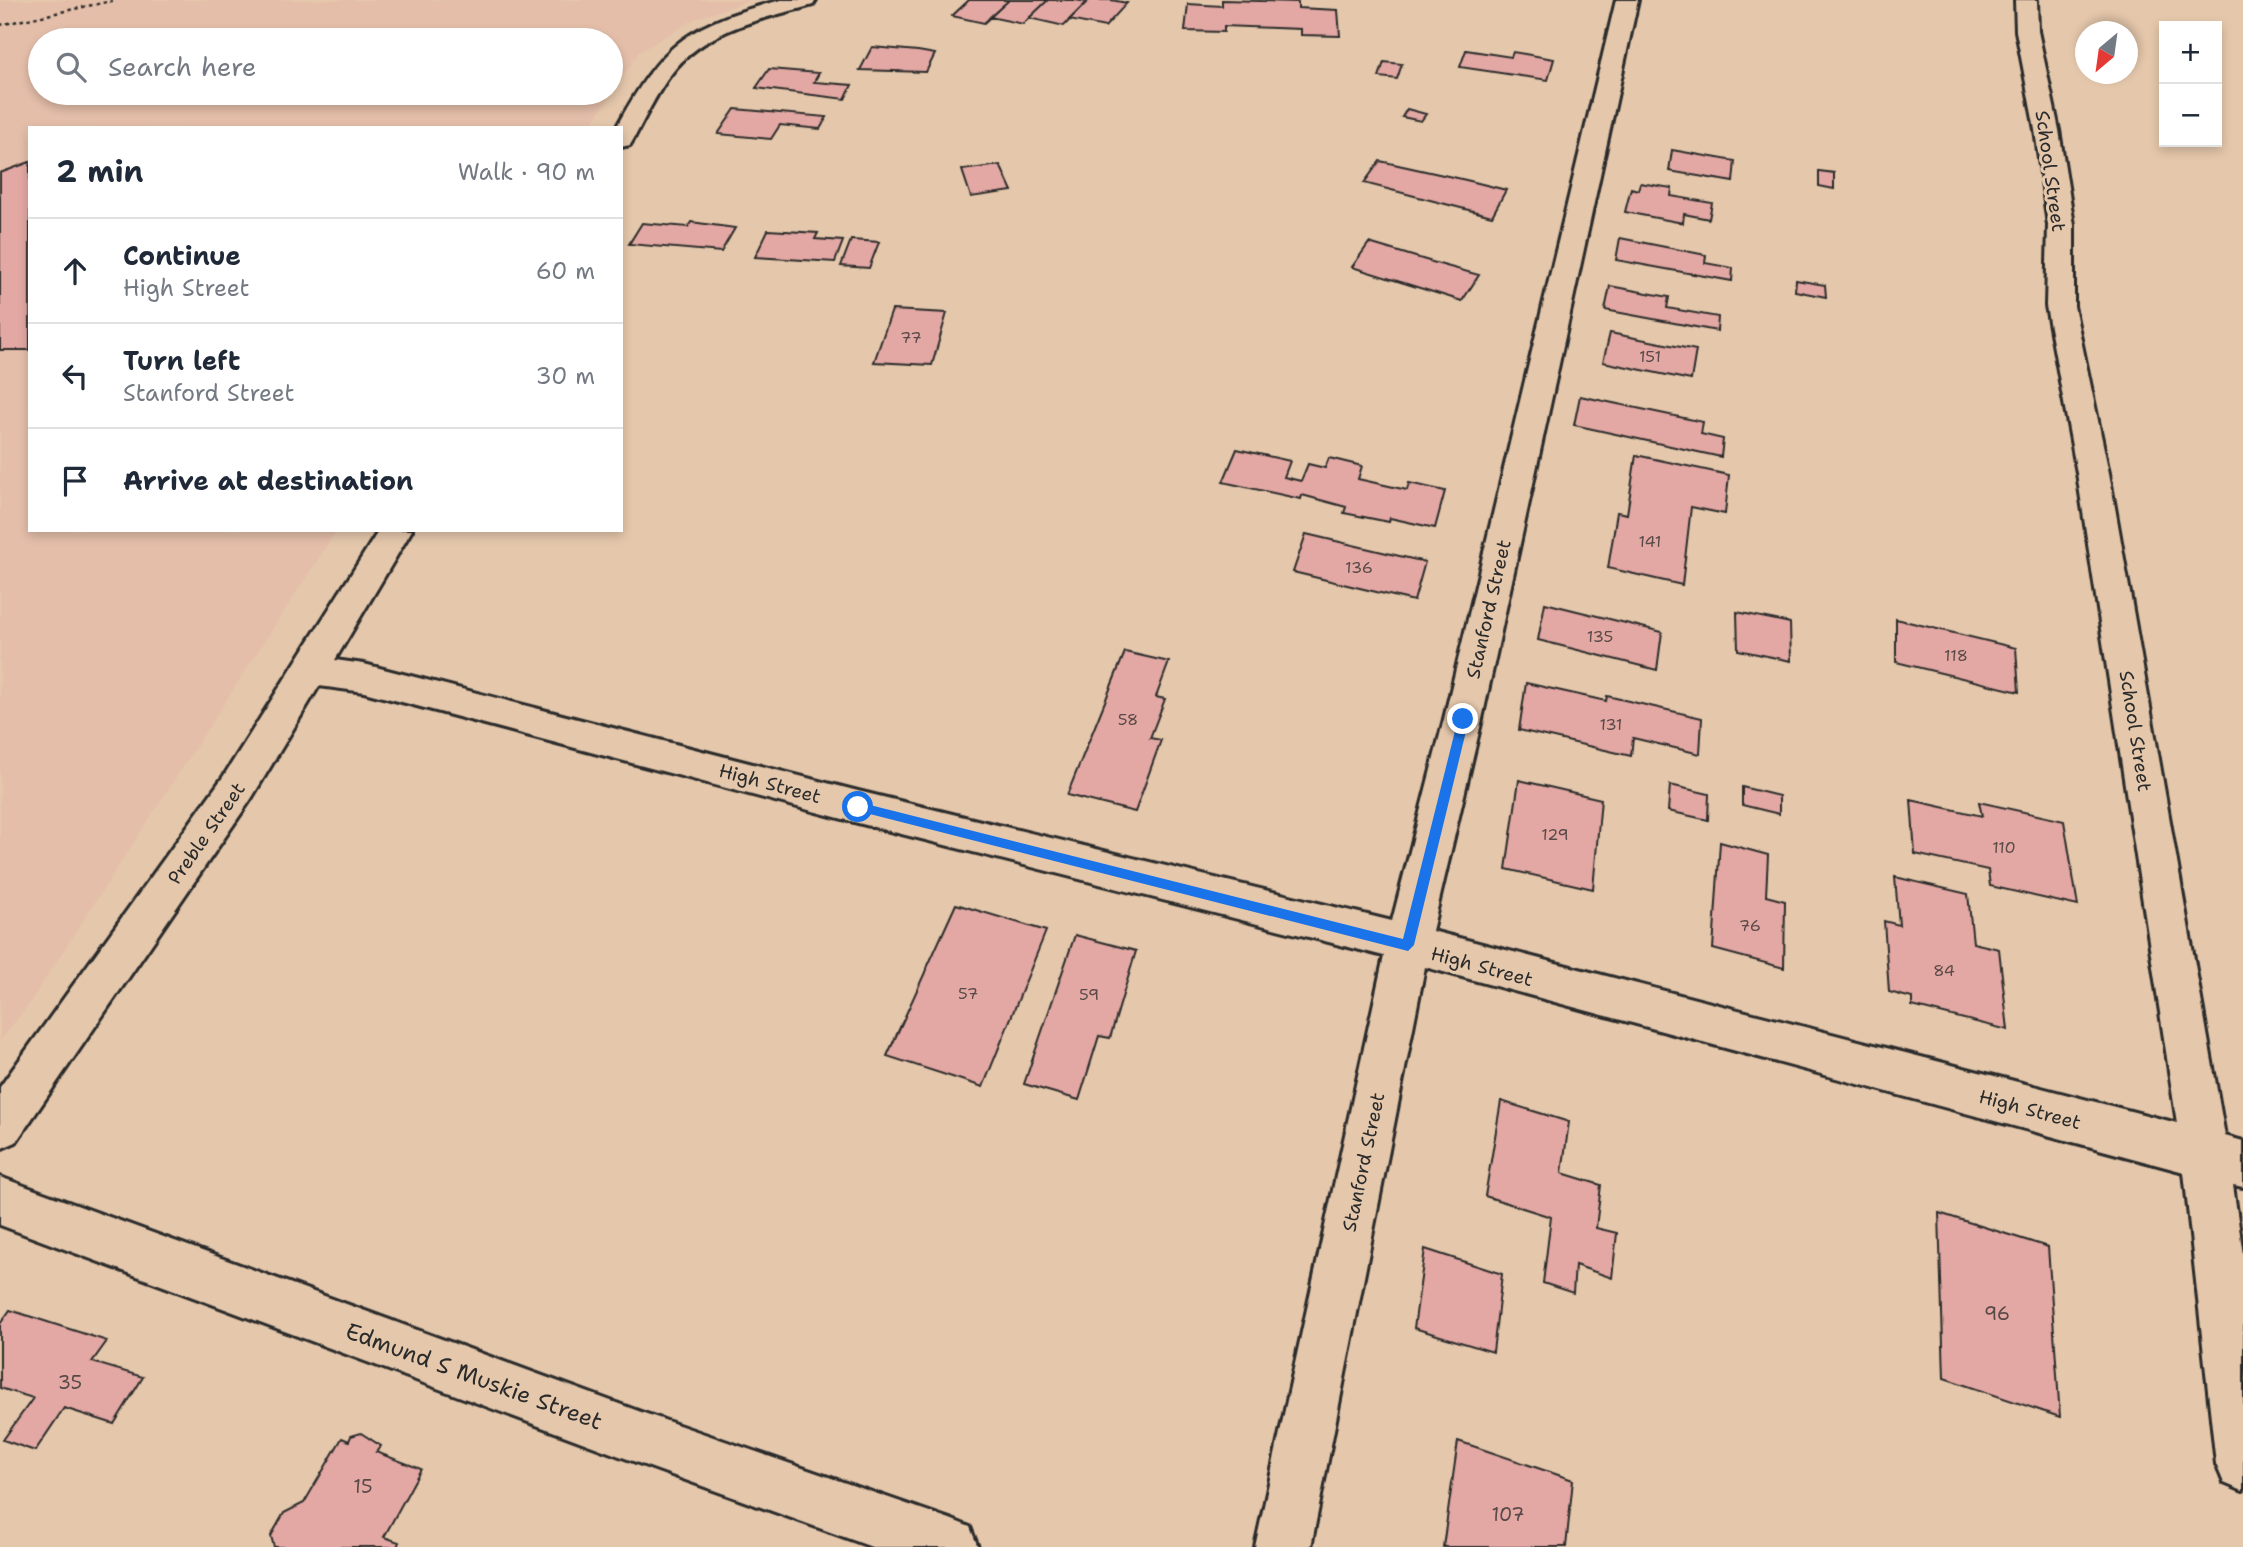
<!DOCTYPE html>
<html lang="en">
<head>
<meta charset="utf-8">
<style>
	:root { --surface:#fff; --page:#f6f6f7; --text:#1f2937; --muted:#747a83; --line:#e0e1e3 }
	body { margin:0; font-family:"Shantell Sans",sans-serif; background:var(--page); color:var(--text) }
	.controls { position:absolute; right:21px; top:21px; display:grid; overflow:hidden; border-radius:0px; box-shadow:0 4px 10px #0003 }
	.controls button { width:63px; height:63px; display:grid; place-items:center; padding:0; border:0; border-bottom:2px solid var(--line); background:var(--surface); color:var(--text); font:35px sans-serif }
	.compass { position:absolute; left:2075px; top:21px; width:63px; height:63px; border-radius:50%; background:var(--surface); box-shadow:0 4px 10px #0003; rotate:209deg }
	.stop { position:absolute; width:21px; height:21px; margin:-16px; border:5px solid #1a73e8; border-radius:50%; background:#fff }
	.stop.end { background:#1a73e8; border-color:#fff; box-shadow:0 2px 7px #0008 }
	.list { margin:0; padding:0; list-style:none }
	h2 { display:flex; justify-content:space-between; align-items:center; height:91px; margin:0; padding:0 28px; font-size:30px }
	h2 small { font-size:23px; font-weight:400; color:var(--muted) }
	.list li { display:grid; grid-template-columns:46px 1fr auto; gap:21px; align-items:center; box-sizing:border-box; height:105px; padding:0 28px; border-top:2px solid var(--line) }
	.list b { display:block; font-size:26px; white-space:nowrap }
	.list p { margin:0; font-size:23px; white-space:nowrap; color:var(--muted) }
	.list em { font-size:23px; font-style:normal; color:var(--muted) }
	.icon { flex:none; width:38px; height:38px; fill:none; stroke:currentColor; stroke-width:2; stroke-linecap:round; stroke-linejoin:round }
	.map { position:relative; flex:none; width:2243px; height:1547px; overflow:hidden }
	.search { position:absolute; background:var(--surface); box-shadow:0 4px 10px #0003; left:28px; top:28px; width:595px; height:77px; display:flex; align-items:center; gap:18px; box-sizing:border-box; padding:0 24px; border-radius:38px; color:var(--muted); font-size:26px }
	.panel { position:absolute; background:var(--surface); box-shadow:0 4px 10px #0003; left:28px; top:126px; width:595px; height:406px; border-radius:0px }
	.map>svg:first-child { display:block }
	.built { fill:#e4bea9; fill-rule:evenodd }
	.building { fill:#e3a8a3; stroke:#2b2b2b; stroke-width:2 }
	.lines { fill:none; stroke-linecap:round; stroke-linejoin:round }
	.minor-casing { stroke:#2b2b2b; stroke-width:6 }
	.path { stroke:#2b2b2b; stroke-width:2.5; stroke-dasharray:3.5 3.5; stroke-linecap:butt }
	.minor { fill:#e5c8ac; fill-rule:evenodd }
	.route { fill:#1a73e8 }
	.labels { text-anchor:middle; stroke-width:6; stroke-linejoin:round; paint-order:stroke }
	.number-label { font-size:16px; fill:#594a49 }
	.street-label { font-size:19px; fill:#2b2b2b; stroke:#e5c8ac }
	.near-number-label { font-size:19px; fill:#594a49 }
	.near-street-label { font-size:23px; fill:#2b2b2b; stroke:#e5c8ac }
</style>
</head>
<body>
<div class="map">
<svg width="2243" height="1547" viewBox="0 0 2243 1547">
	<rect width="100%" height="100%" fill="#e5c8ac"/>
	<filter id="ink" filterUnits="userSpaceOnUse"><feTurbulence type="fractalNoise" baseFrequency=".0143" numOctaves="2"/><feDisplacementMap in="SourceGraphic" scale="14" xChannelSelector="R" yChannelSelector="G"/><feConvolveMatrix kernelMatrix="1 2 1 2 8 2 1 2 1" color-interpolation-filters="sRGB"/></filter>
	<g filter="url(#ink)">
		<path class="built" d="M 0,0 L 752,0 L 697,18 L 639,52 L 589,128 L 30,128 L 30,530 L 337,530 L 27,1007 L 0,1041 ZM 40,40 L 611,40 L 611,93 L 40,93 Z"/>
		<path class="building" d="M 969,0 L 1009,0 L 984,23 L 952,16 Z
			M 1009,0 L 1048,0 L 1023,24 L 990,17 Z
			M 1048,0 L 1075,0 L 1087,2 L 1064,26 L 1029,18 Z
			M 1089,0 L 1111,0 L 1127,3 L 1105,27 L 1069,20 Z
			M 1222,0 L 1298,2 L 1298,8 L 1338,10 L 1340,36 L 1301,35 L 1301,29 L 1224,26 L 1224,32 L 1185,31 L 1188,4 L 1222,6 Z
			M 872,47 L 918,51 L 935,54 L 926,72 L 860,70 Z
			M 1466,50 L 1511,57 L 1513,52 L 1554,59 L 1548,80 L 1460,67 Z
			M 1384,62 L 1402,64 L 1397,79 L 1379,77 Z
			M 769,69 L 819,73 L 814,82 L 852,85 L 845,99 L 756,88 Z
			M 735,109 L 827,117 L 820,129 L 780,125 L 771,139 L 718,134 Z
			M 1407,109 L 1426,114 L 1421,121 L 1402,117 Z
			M 1672,150 L 1735,161 L 1733,182 L 1669,171 Z
			M 1380,161 L 1466,180 L 1506,190 L 1492,216 L 1364,183 Z
			M 30,162 L 30,350 L 0,350 L 0,173 Z
			M 1000,165 L 1012,191 L 971,197 L 962,170 Z
			M 1819,171 L 1834,173 L 1834,189 L 1819,186 Z
			M 1640,183 L 1672,188 L 1671,196 L 1712,203 L 1709,219 L 1684,214 L 1683,223 L 1625,212 L 1631,188 L 1638,190 Z
			M 691,222 L 735,228 L 721,252 L 629,244 L 642,223 L 688,227 Z
			M 768,230 L 818,233 L 815,239 L 843,241 L 835,262 L 755,257 Z
			M 1620,238 L 1706,255 L 1705,263 L 1733,268 L 1732,281 L 1616,260 Z
			M 851,240 L 879,242 L 869,268 L 841,266 Z
			M 1369,243 L 1439,264 L 1479,275 L 1462,301 L 1352,267 Z
			M 1796,280 L 1825,285 L 1826,297 L 1795,291 Z
			M 1610,286 L 1669,297 L 1667,308 L 1718,317 L 1717,331 L 1605,310 Z
			M 892,310 L 947,313 L 932,365 L 874,362 Z
			M 1610,333 L 1696,350 L 1691,380 L 1603,362 Z
			M 1580,396 L 1703,422 L 1701,434 L 1723,439 L 1721,457 L 1574,425 Z
			M 1237,449 L 1290,461 L 1284,477 L 1301,481 L 1308,464 L 1325,468 L 1329,458 L 1362,466 L 1358,479 L 1407,490 L 1409,483 L 1445,491 L 1435,528 L 1390,518 L 1389,522 L 1344,513 L 1346,507 L 1302,495 L 1301,499 L 1223,482 Z
			M 1636,455 L 1729,475 L 1725,514 L 1691,507 L 1682,585 L 1608,568 L 1617,512 L 1627,514 Z
			M 1306,534 L 1425,562 L 1414,601 L 1293,572 Z
			M 1545,603 L 1662,632 L 1657,670 L 1538,640 Z
			M 1737,612 L 1790,623 L 1791,661 L 1738,650 Z
			M 1896,619 L 2016,648 L 2019,692 L 1896,662 Z
			M 1125,652 L 1169,662 L 1156,697 L 1165,699 L 1150,738 L 1161,740 L 1135,812 L 1067,795 Z
			M 1526,683 L 1606,701 L 1607,696 L 1702,718 L 1700,754 L 1633,738 L 1631,756 L 1519,730 Z
			M 1519,780 L 1601,799 L 1593,889 L 1506,869 Z
			M 1670,785 L 1709,794 L 1708,820 L 1668,811 Z
			M 1742,787 L 1779,796 L 1779,814 L 1742,805 Z
			M 1911,800 L 1982,816 L 1979,802 L 2064,821 L 2078,906 L 1990,886 L 1988,870 L 1915,854 Z
			M 1720,842 L 1768,855 L 1766,896 L 1785,901 L 1784,968 L 1713,949 Z
			M 1895,877 L 1968,894 L 1973,943 L 1999,949 L 2008,1030 L 1912,1006 L 1912,998 L 1889,992 L 1884,921 L 1899,925 Z
			M 956,904 L 1046,931 L 983,1087 L 887,1056 Z
			M 1075,935 L 1136,951 L 1110,1038 L 1099,1036 L 1079,1100 L 1024,1084 Z
			M 1501,1101 L 1569,1122 L 1562,1173 L 1601,1185 L 1596,1228 L 1617,1233 L 1612,1278 L 1575,1265 L 1573,1293 L 1543,1283 L 1551,1217 L 1485,1196 Z
			M 1939,1213 L 2048,1247 L 2060,1417 L 1944,1378 Z
			M 1425,1249 L 1502,1274 L 1493,1352 L 1414,1328 Z
			M 10,1310 L 107,1341 L 92,1362 L 143,1377 L 114,1424 L 64,1408 L 35,1451 L 3,1440 L 33,1398 L 0,1388 L 0,1324 Z
			M 361,1433 L 381,1446 L 376,1452 L 421,1469 L 384,1537 L 399,1542 L 397,1547 L 274,1547 L 271,1536 L 284,1513 L 304,1503 L 342,1438 L 349,1441 L 351,1436 Z
			M 1458,1441 L 1573,1480 L 1566,1547 L 1443,1547 Z"/>
		<g class="lines">
			<g class="minor-casing">
				<path id="minor" d="M 781,0 L 816,0 L 813,5 C 761,19 705,29 671,74 C 656,94 645,118 633,140 L 630,145 L 621,147 L 621,128 L 616,128 C 663,42 687,25 781,0 Z
					M 1616,0 L 1638,0 L 1482,719 L 1432,931 L 2177,1123 L 2077,473 L 2046,306 L 2048,225 L 2035,130 L 2016,31 L 2015,0 L 2037,0 L 2038,31 L 2059,130 L 2074,225 L 2074,306 L 2109,473 L 2225,1136 L 2243,1141 L 2243,1187 L 2233,1185 L 2243,1255 L 2243,1491 L 2224,1483 L 2216,1464 L 2184,1172 L 1425,967 L 1311,1547 L 1255,1547 L 1384,956 L 858,823 L 364,692 L 319,686 L 251,799 L 16,1142 L 0,1149 L 0,1087 L 223,777 L 379,530 L 412,530 L 335,660 L 364,664 L 858,791 L 1392,921 L 1444,719 Z
					M 0,1177 L 641,1412 L 950,1519 L 970,1527 L 978,1547 L 872,1547 L 641,1464 L 0,1225 Z"/>
			</g>
			<path class="path" d="M 0,25 L 116,0"/>
			<use href="#minor" class="minor"/>
		</g>
	</g>
	<path class="route" d="M 1463,715 L 1469,719 L 1414,945 L 1408,951 L 858,811 L 852,807 L 858,802 L 1403,939 L 1458,719 Z"/>
	<g class="labels">
		<g class="number-label">
			<text x="911" y="343">77</text>
			<text x="1650" y="362">151</text>
			<text x="1650" y="547">141</text>
			<text x="1359" y="573">136</text>
			<text x="1600" y="642">135</text>
			<text x="1956" y="661">118</text>
			<text x="1128" y="725">58</text>
			<text x="1611" y="730">131</text>
			<text x="1555" y="840">129</text>
			<text x="2004" y="853">110</text>
			<text x="1750" y="931">76</text>
			<text x="1944" y="976">84</text>
			<text x="968" y="999">57</text>
			<text x="1089" y="1000">59</text>
		</g>
		<g class="street-label">
			<text transform="translate(2051 171) rotate(82)" y="7">School Street</text>
			<text transform="translate(1488 609) rotate(-77)" y="7">Stanford Street</text>
			<text transform="translate(2136 731) rotate(81)" y="7">School Street</text>
			<text transform="translate(770 783) rotate(15)" y="7">High Street</text>
			<text transform="translate(206 833) rotate(-55)" y="7">Preble Street</text>
			<text transform="translate(1482 966) rotate(15)" y="7">High Street</text>
			<text transform="translate(2030 1109) rotate(15)" y="7">High Street</text>
			<text transform="translate(1363 1162) rotate(-78)" y="7">Stanford Street</text>
		</g>
		<g class="near-number-label">
			<text x="1997" y="1320">96</text>
			<text x="70" y="1389">35</text>
			<text x="363" y="1493">15</text>
			<text x="1508" y="1521">107</text>
		</g>
		<g class="near-street-label">
			<text transform="translate(474 1376) rotate(20)" y="8">Edmund S Muskie Street</text>
		</g>
	</g>
</svg>
<div class="controls">
<button>+</button>
<button>−</button>
</div>
<svg class="compass" viewBox="-18 -18 36 36"><path d="M0-13l5 13h-10z" fill="#e53935"/><path d="M0 13l5-13h-10z" fill="#747a83"/></svg>
<div class="stop" style="left:858px;top:807px"></div>
<div class="stop end" style="left:1463px;top:719px"></div>
<div class="search"><svg class="icon" aria-label="search" viewBox="0 0 24 24"><circle cx="10" cy="10" r="6"/><path d="M15 15l6 6"/></svg>Search here</div>
<section class="panel">
<h2>2 min<small>Walk · 90 m</small></h2>
<ul class="list">
<li><svg class="icon" aria-label="ahead" viewBox="0 0 24 24"><path d="M12 20V5M6 11l6-6 6 6"/></svg><div><b>Continue</b><p>High Street</p></div><em>60 m</em></li>
<li><svg class="icon" aria-label="left" viewBox="0 0 24 24"><path d="M17 20v-9H6M10 6l-5 5 5 5"/></svg><div><b>Turn left</b><p>Stanford Street</p></div><em>30 m</em></li>
<li><svg class="icon" aria-label="arrive" viewBox="0 0 24 24"><path d="M6 21V4h12l-3 4 3 4H6"/></svg><div><b>Arrive at destination</b></div></li>
</ul>
</section>
</div>
</body>
</html>
